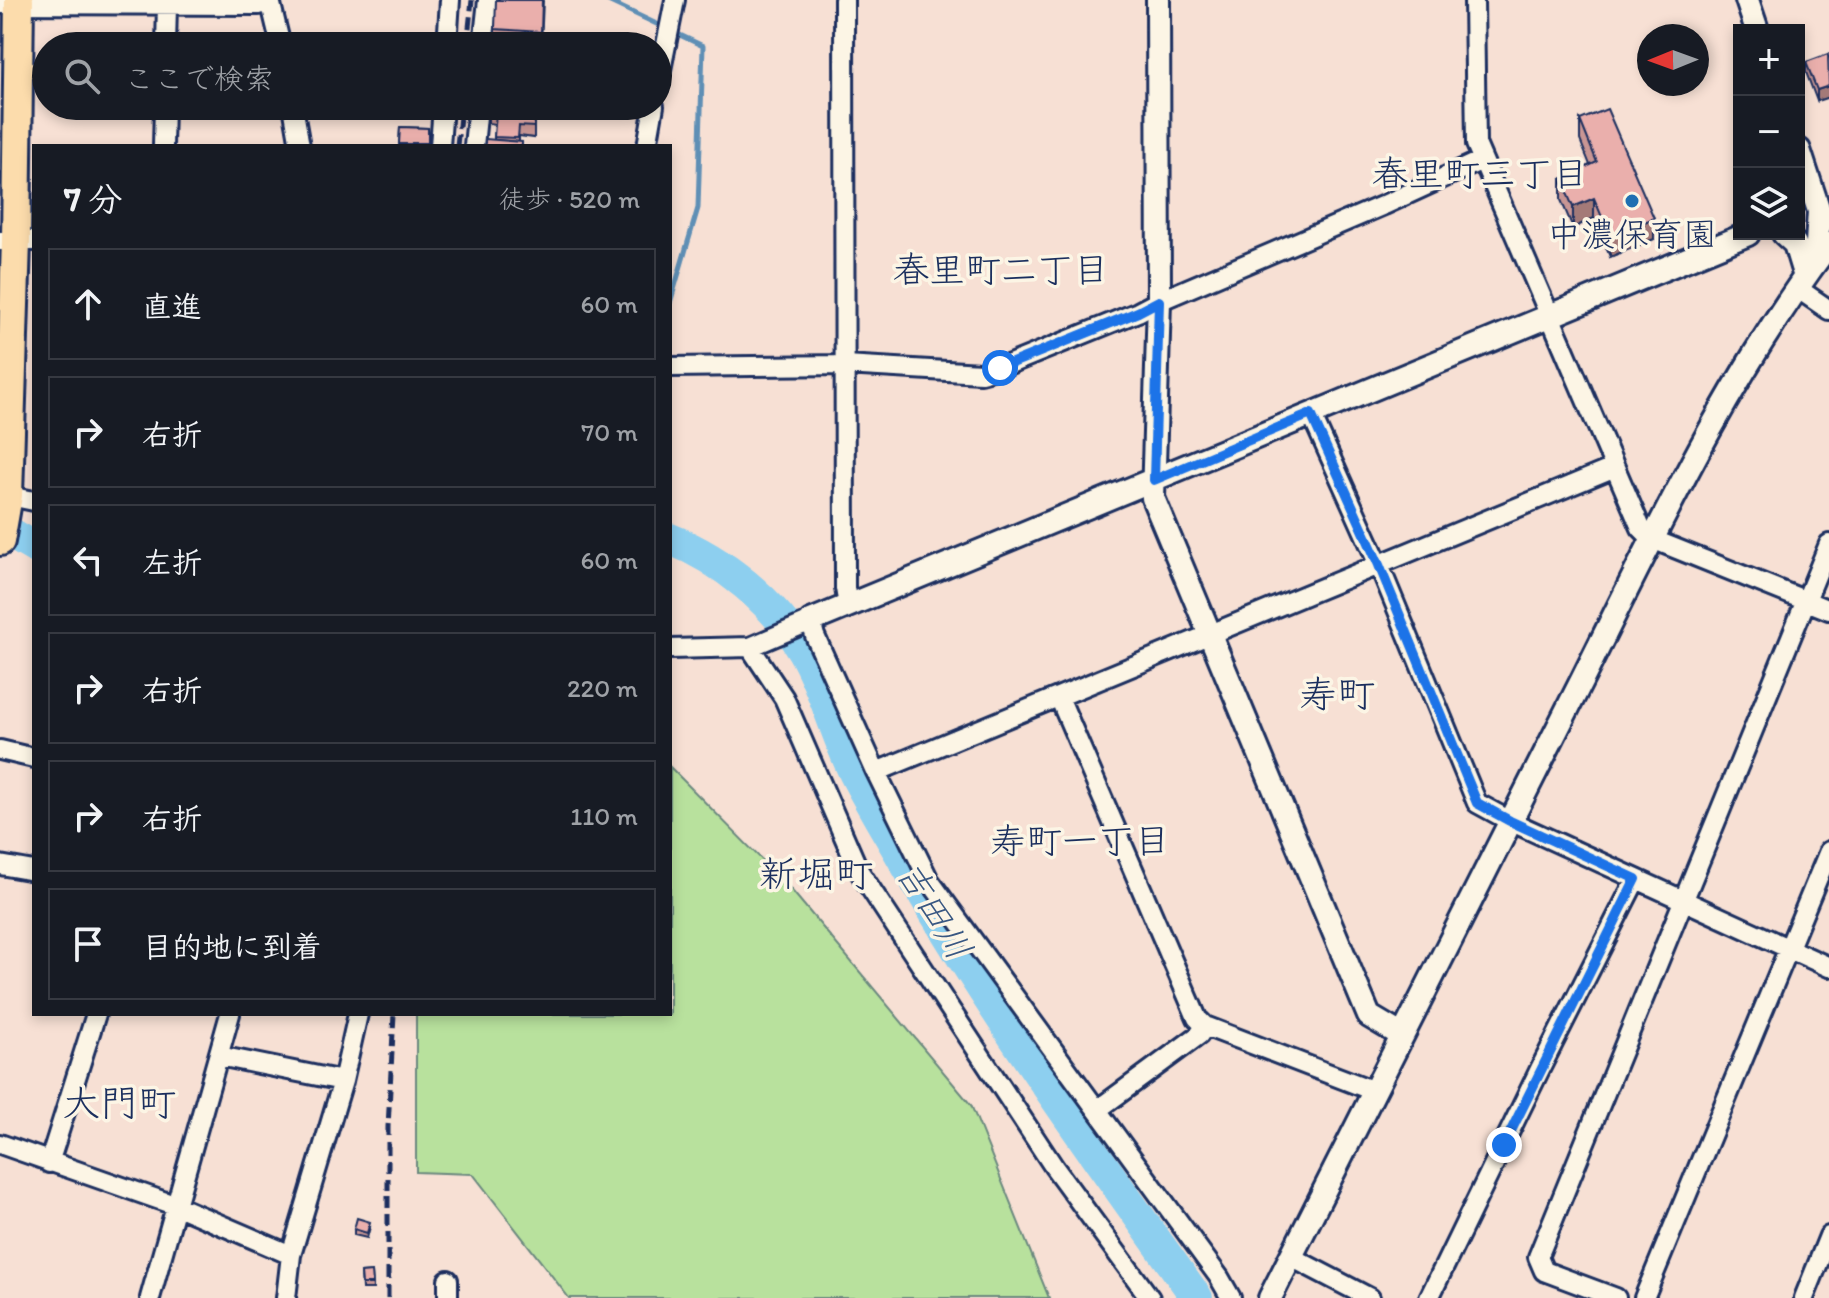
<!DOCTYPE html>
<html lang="ja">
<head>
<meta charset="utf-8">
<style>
	:root { --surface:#171b24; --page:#20242c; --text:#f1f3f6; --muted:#9ea1a6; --line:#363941 }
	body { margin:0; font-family:Itim,"Klee One",sans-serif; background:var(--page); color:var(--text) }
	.controls { position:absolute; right:24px; top:24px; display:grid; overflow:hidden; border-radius:0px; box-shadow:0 4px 12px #0003 }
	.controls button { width:72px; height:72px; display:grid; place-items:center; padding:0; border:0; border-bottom:2px solid var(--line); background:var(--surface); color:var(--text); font:40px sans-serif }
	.compass { position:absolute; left:1637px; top:24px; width:72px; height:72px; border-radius:50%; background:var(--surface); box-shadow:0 4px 12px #0003; rotate:269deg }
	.stop { position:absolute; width:24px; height:24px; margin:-18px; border:6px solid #1a73e8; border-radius:50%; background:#fff }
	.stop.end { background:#1a73e8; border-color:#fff; box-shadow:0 2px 8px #0008 }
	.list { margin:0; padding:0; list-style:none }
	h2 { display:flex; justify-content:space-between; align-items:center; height:104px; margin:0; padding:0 32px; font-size:34px }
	h2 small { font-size:26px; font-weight:400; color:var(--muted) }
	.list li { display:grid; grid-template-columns:52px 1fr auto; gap:24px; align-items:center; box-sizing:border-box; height:112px; margin:0 16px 16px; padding:0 16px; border:2px solid var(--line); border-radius:0px }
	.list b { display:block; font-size:30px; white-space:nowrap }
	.list em { font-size:26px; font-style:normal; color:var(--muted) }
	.icon { flex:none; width:44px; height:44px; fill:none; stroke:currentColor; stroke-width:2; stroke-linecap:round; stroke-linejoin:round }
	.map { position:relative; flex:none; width:1829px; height:1298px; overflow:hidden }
	.search { position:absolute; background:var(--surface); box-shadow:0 4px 12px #0003; left:32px; top:32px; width:640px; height:88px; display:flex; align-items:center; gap:20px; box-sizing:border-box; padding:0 28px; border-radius:44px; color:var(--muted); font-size:30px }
	.panel { position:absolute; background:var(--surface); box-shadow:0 4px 12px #0003; left:32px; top:144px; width:640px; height:872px; border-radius:0px }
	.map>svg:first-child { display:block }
	.green { fill:#b8e19d; stroke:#6a887e; stroke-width:2 }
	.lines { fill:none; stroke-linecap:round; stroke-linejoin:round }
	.stream { stroke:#5f8fb5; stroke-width:5 }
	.river { stroke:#8dcfef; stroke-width:32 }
	.minor-casing { stroke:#1b2f5e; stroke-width:24 }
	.tertiary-casing { stroke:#1b2f5e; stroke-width:28 }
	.trunk-casing { stroke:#1b2f5e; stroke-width:34 }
	.minor { stroke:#fcf5e5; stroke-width:18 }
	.tertiary { stroke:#fcf5e5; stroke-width:22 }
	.trunk { stroke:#fcdcac; stroke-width:28 }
	.rail { stroke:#1b2f5e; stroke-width:5; stroke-dasharray:12 6; stroke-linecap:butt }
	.wall { fill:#c99694; stroke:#1b2f5e; stroke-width:2 }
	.shaded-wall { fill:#a47a78; stroke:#1b2f5e; stroke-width:2 }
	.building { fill:#eaafac; stroke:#1b2f5e; stroke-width:2 }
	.route { stroke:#1a73e8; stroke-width:10 }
	.poi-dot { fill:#1f6fb2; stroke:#fcf5e5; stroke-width:3 }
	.labels { text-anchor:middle; stroke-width:7; stroke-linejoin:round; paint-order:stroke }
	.poi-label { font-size:34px; fill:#1b2f5e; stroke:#fcf5e5 }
	.neighbourhood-label { font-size:36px; fill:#1b2f5e; stroke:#fcf5e5 }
	.water-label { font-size:36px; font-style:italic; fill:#385782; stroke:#fcf5e5 }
	.quarter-label { font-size:38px; fill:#1b2f5e; stroke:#fcf5e5 }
</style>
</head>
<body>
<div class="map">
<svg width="1829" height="1298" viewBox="0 0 1829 1298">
	<rect width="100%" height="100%" fill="#f7e0d4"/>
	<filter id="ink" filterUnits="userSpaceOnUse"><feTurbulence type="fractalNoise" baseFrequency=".0125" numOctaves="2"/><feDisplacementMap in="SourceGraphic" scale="16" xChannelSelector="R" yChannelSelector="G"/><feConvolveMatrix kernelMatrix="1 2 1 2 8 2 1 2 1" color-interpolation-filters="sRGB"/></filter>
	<g filter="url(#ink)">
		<path class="green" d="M 670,767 L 788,886 L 971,1105 L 1049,1298 L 569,1298 L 473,1174 L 416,1172 L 416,1014 L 670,1014 Z"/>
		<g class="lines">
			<path class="stream" d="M 606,0 L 703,46 L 698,208 L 670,303"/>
			<path class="river" d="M 0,527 L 34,547
				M 670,539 C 723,560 774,602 803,651 C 824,686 836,736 855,774 C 870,803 887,831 903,859 C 990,1011 1095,1155 1197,1298"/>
			<g class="minor-casing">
				<path id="minor" d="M 270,0 L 281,46
					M 844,0 L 845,588 L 848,606
					M 1474,0 L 1476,144 L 1641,528 L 1652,539 L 1829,610
					M 0,4 L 259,5 L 270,1
					M 166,46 L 167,4
					M 447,46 L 450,0
					M 483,46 L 488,0
					M 658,85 L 675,0
					M 293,106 L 300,146
					M 163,146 L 164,106
					M 440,146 L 443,106
					M 474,146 L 478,106
					M 647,146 L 654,106
					M 0,241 L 34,241
					M 1797,288 L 1829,310
					M 670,367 L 845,365 L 981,373 L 1000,368 L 1138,312 L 1159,301 L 1384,205 L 1482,160
					M 1311,414 L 1379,565 L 1477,803 L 1510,821 L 1829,967
					M 0,494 L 34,501
					M 750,647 L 784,698 L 859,871 L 1054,1167 L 1150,1298
					M 670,649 L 750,647 L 811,621 L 815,636 L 876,772 L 929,880 L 1219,1277 L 1231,1298
					M 1059,697 L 1197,1018 L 1205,1026 L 1374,1091
					M 0,750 L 34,758
					M 876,772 L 1613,468
					M 0,865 L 34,871
					M 219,1056 L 343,1081
					M 1097,1110 L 1199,1035 L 1205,1026
					M 0,1144 L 177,1206 L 291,1255
					M 49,1163 L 96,1014
					M 1291,1257 L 1370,1298
					M 448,1280 L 448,1298
					M 150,1298 L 230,1014
					M 286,1298 L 291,1255 L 343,1081 L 358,1014
					M 1429,1298 L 1540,1069 L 1636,879
					M 1616,1298 L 1544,1271 L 1538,1257 L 1829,544
					M 1644,1298 L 1829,851
					M 1804,1298 L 1829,1236"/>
			</g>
			<g class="tertiary-casing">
				<path id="tertiary" d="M 1158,0 L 1159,301 L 1153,498 L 1369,1016 L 1401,1035
					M 1747,0 L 1757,30
					M 1799,150 L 1819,211 L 1816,260
					M 1784,234 L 1795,244 L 1805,277
					M 811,621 L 1748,234
					M 1270,1298 C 1374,1094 1476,888 1580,684 C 1655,534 1727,379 1829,244"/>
			</g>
			<g class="trunk-casing">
				<path id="trunk" d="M 0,541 L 8,495 L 16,241 L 19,0"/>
			</g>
			<use href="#minor" class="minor"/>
			<use href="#tertiary" class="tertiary"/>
			<use href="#trunk" class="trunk"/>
			<path class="rail" d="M 467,46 L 472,0
				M 457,146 L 461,106
				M 388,1298 L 388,1127 L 394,1014"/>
		</g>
		<path class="wall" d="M 543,0 L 541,46 L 495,45 L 495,29 Z
			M 1829,57 L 1817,101 L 1806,72 L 1806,62 Z
			M 399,106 L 415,106 L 414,116 L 399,116 Z
			M 420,106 L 433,106 L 433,118 L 420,117 Z
			M 488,106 L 503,113 L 534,116 L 534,138 L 519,136 L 519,142 L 494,140 L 495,124 L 488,123 Z
			M 1580,120 L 1654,239 L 1610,257 L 1594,218 L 1573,228 L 1561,200 L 1561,179 L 1590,165 L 1580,140 Z
			M 400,127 L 428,128 L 428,146 L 399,146 Z
			M 370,1227 L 367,1238 L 354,1235 L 354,1229 Z
			M 372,1272 L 373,1289 L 362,1289 L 361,1273 Z"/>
		<path class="shaded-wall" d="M 1829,86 L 1829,97 L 1817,101 L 1817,90 Z
			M 1594,198 L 1594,218 L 1573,228 L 1573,207 Z
			M 1654,218 L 1654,239 L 1610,257 L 1610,236 Z"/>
		<path class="building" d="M 496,0 L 542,0 L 541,32 L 495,29 Z
			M 1828,54 L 1829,86 L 1817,90 L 1806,62 Z
			M 488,106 L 503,106 L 502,113 L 534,116 L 534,127 L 519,126 L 518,138 L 494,137 L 496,113 L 488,112 Z
			M 1607,109 L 1654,218 L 1610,236 L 1594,198 L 1573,207 L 1561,179 L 1597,162 L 1580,120 Z
			M 400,127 L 428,128 L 428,144 L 399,144 Z
			M 485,139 L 522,142 L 522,146 L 485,146 Z
			M 412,143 L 426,143 L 425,146 L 412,146 Z
			M 357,1218 L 370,1222 L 367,1233 L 354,1229 Z
			M 372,1272 L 373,1284 L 362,1284 L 361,1273 Z"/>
	</g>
	<g class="lines" filter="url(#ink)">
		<path class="route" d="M 1000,368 L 1138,312 L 1159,301 L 1154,480 L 1311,414 L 1379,565 L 1477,803 L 1510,821 L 1636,879 L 1504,1145"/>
	</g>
	<circle class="poi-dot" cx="1632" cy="201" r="8"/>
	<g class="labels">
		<g class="poi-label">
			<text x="1632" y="246">中濃保育園</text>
		</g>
		<g class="neighbourhood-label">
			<text x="1480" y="186">春里町三丁目</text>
			<text x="1001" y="282">春里町二丁目</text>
			<text x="1080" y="853">寿町一丁目</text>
		</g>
		<g class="water-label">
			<text transform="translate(935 910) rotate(58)" y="13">吉田川</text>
		</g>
		<g class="quarter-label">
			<text x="1337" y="707">寿町</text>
			<text x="816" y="887">新堀町</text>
			<text x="119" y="1116">大門町</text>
		</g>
	</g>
</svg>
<div class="controls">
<button>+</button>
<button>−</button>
<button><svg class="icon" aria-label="layers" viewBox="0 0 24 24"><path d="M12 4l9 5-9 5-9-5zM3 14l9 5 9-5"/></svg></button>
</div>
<svg class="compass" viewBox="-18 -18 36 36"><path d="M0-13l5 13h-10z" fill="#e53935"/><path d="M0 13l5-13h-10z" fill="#9ea1a6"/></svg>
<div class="stop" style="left:1000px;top:368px"></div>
<div class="stop end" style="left:1504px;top:1145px"></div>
<div class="search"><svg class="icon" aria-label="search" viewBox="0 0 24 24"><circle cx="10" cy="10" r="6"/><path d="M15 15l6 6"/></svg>ここで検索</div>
<section class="panel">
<h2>7 分<small>徒歩 · 520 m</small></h2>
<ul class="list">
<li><svg class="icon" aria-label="ahead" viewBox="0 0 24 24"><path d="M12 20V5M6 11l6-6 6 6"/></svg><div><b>直進</b></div><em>60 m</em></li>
<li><svg class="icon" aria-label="right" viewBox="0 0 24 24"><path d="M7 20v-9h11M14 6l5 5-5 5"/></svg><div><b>右折</b></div><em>70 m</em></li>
<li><svg class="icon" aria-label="left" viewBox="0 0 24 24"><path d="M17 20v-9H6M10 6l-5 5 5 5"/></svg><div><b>左折</b></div><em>60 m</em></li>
<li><svg class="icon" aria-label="right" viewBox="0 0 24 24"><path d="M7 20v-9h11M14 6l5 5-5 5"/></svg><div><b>右折</b></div><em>220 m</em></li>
<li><svg class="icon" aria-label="right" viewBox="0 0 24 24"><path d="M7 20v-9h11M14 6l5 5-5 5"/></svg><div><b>右折</b></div><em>110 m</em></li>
<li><svg class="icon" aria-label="arrive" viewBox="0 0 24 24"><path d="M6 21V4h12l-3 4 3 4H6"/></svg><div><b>目的地に到着</b></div></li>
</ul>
</section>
</div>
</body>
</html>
